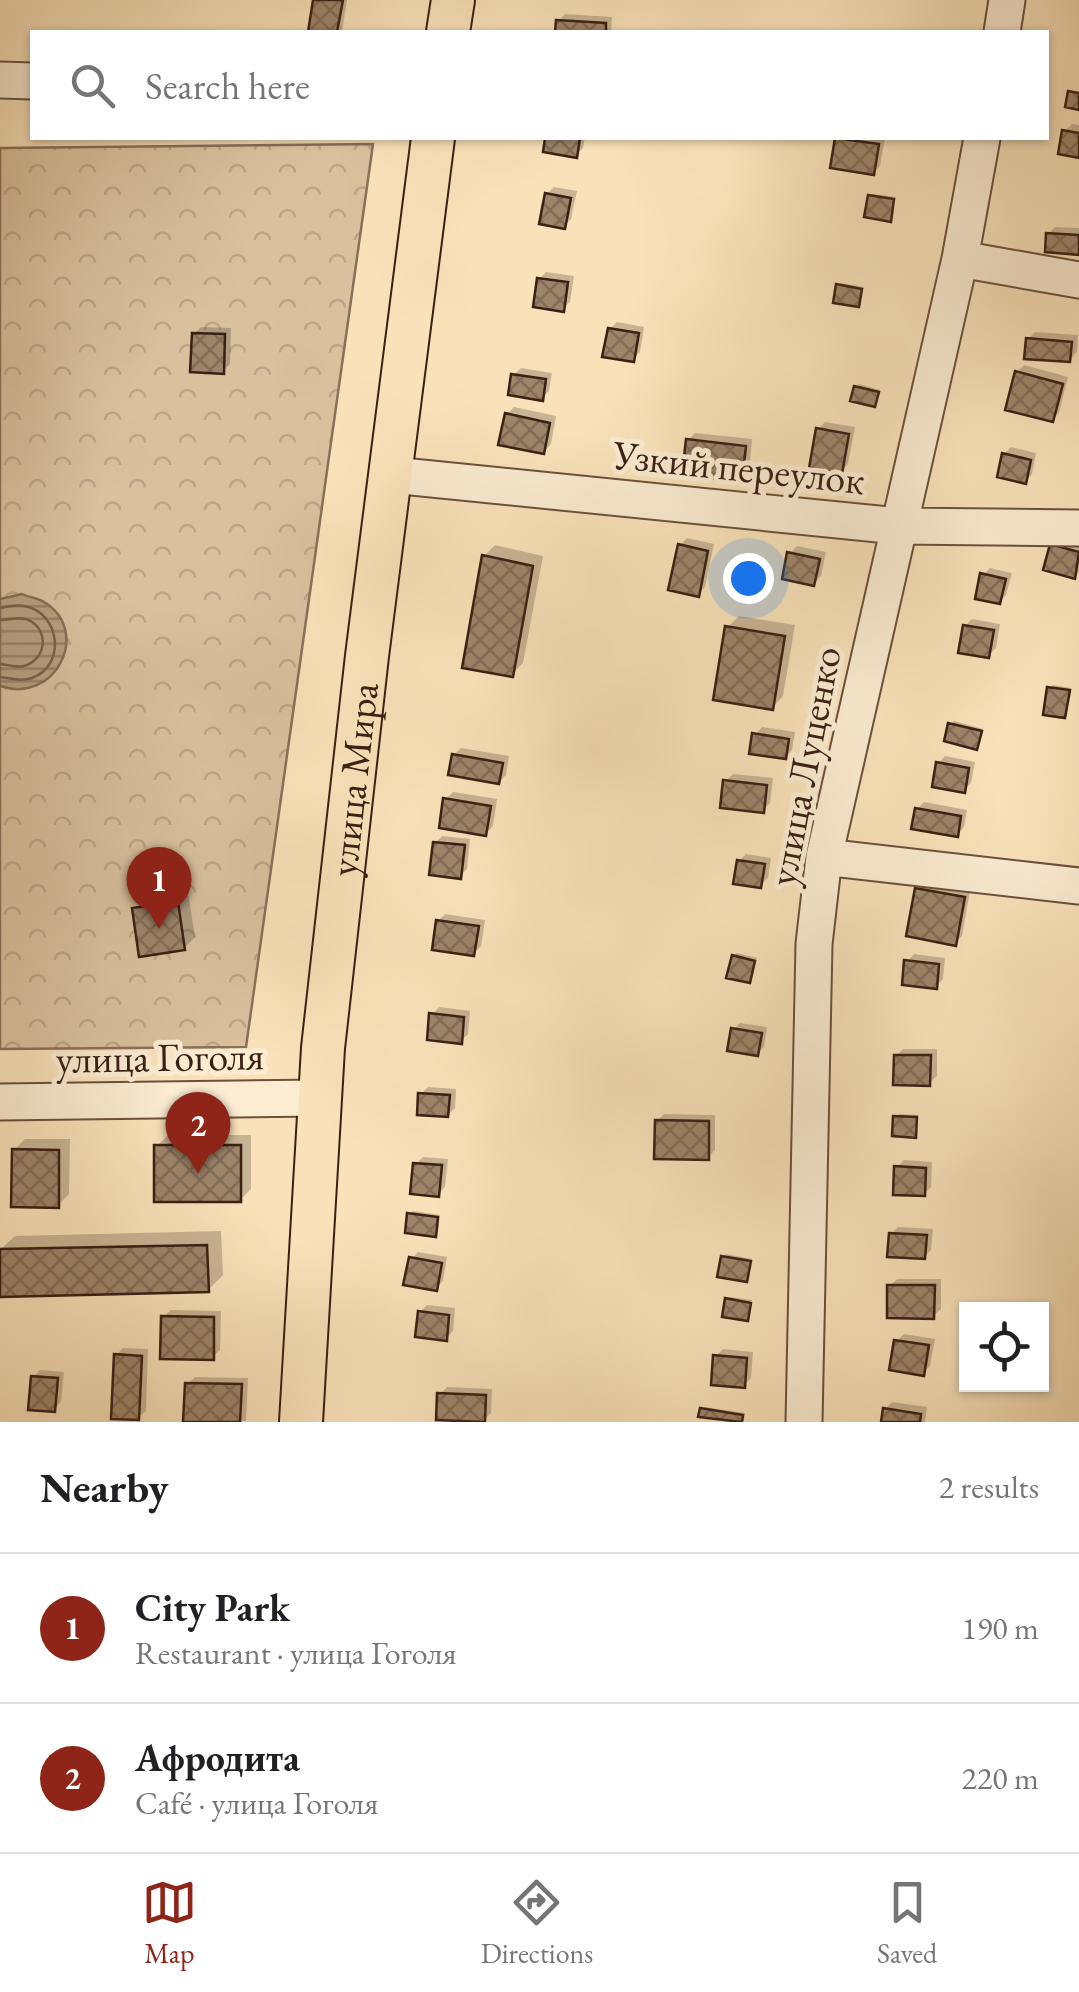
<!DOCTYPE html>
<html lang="en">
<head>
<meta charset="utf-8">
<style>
	:root { --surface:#fff; --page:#f2f2f2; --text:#202124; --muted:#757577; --line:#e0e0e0; --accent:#8f2418 }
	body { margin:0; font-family:"EB Garamond",serif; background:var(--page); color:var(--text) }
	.controls { position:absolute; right:30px; bottom:30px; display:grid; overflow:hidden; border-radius:0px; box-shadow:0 2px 8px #0004 }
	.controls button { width:90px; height:90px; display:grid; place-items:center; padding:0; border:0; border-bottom:2px solid var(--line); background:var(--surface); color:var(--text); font:50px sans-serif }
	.you { position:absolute; left:748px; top:578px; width:35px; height:35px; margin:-25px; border:8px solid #fff; border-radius:50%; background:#1a73e8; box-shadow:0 0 0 15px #1a73e833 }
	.badge { display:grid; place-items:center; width:65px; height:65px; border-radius:50%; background:var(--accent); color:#fff; font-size:32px; font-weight:700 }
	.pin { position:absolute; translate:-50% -82px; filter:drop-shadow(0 2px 5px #0008) }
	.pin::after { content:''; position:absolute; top:52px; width:35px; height:30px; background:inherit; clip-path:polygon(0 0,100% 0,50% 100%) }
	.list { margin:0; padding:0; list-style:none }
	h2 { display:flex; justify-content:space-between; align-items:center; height:130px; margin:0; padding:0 40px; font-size:42px }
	h2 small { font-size:32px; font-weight:400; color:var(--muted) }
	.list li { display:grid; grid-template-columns:65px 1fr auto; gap:30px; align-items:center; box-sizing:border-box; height:150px; padding:0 40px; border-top:2px solid var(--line) }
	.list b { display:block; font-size:38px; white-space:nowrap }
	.list p { margin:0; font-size:32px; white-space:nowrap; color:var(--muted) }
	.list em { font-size:32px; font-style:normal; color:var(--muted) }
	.icon { flex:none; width:55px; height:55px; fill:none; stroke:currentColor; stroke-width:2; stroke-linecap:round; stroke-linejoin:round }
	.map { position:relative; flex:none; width:1079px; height:1422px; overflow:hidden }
	.search { position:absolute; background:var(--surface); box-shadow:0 2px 8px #0004; left:30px; right:30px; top:30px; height:110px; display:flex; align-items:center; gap:25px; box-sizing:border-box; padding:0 35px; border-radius:0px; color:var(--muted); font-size:38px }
	.sheet { height:430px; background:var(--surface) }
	nav { display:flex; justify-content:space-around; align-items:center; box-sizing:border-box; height:140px; border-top:2px solid var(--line); background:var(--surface); font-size:28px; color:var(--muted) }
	nav a { display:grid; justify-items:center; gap:5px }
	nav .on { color:var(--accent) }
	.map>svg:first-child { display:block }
	.park { fill:url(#park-crowns); stroke:#8a7058; stroke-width:2.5 }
	.water { fill:url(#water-rules); stroke:#866d55; stroke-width:2.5 }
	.shadow { fill:#0003 }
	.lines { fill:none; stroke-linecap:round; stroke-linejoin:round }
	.shore { stroke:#79604a; stroke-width:2.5 }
	.building { fill:url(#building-cross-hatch); stroke:#3a2013; stroke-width:2.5 }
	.minor-casing { stroke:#6a503d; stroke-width:39 }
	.major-casing { stroke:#3a2013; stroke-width:46 }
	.minor { stroke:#fbecd2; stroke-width:35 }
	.major { stroke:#f9e2ba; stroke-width:42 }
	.labels { text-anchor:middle; stroke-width:10; stroke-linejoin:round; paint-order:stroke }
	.street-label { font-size:40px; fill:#3a2013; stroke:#fbecd2 }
</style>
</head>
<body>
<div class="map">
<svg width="1079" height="1422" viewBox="0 0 1079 1422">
	<defs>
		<pattern id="park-crowns" width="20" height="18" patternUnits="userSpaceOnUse" patternTransform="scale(2.5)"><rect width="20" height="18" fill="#d9c19e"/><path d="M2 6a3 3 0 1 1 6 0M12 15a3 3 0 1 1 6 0" fill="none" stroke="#bba687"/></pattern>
		<pattern id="water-rules" width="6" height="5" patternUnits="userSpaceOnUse" patternTransform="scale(2.5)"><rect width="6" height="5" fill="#b8a081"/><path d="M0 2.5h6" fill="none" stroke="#978268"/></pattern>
		<pattern id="building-cross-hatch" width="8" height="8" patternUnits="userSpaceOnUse" patternTransform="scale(2.5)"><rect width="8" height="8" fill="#9d856a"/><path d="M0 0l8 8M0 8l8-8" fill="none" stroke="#816c56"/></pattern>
	</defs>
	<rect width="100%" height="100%" fill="#f9e2ba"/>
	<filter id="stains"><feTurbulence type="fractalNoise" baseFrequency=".002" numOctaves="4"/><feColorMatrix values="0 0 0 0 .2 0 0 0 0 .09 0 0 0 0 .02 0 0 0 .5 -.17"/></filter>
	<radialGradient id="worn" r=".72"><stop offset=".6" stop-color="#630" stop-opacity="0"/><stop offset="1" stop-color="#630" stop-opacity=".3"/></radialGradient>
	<path class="park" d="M 373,144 L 246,1047 L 0,1049 L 0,148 Z"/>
	<path class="water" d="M 22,594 C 28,597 38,598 44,602 C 92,631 56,705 0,686 L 0,599 Z"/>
	<path class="shadow" d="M 316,0 L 347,0 L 342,32 L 310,32 Z
		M 565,14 L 612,17 L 611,32 L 558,32 L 558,21 Z
		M 1072,124 L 1079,125 L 1079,155 L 1065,131 Z
		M 547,138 L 585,138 L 583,148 L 576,155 L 545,150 Z
		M 885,138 L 880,166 L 873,173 L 837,139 Z
		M 554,187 L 577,191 L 571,219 L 564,226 L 547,194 Z
		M 873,194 L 896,197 L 890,219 L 870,197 Z
		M 1055,227 L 1079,228 L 1079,252 L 1048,234 Z
		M 546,272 L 574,276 L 570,302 L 563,309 L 539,279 Z
		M 841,283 L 864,287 L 858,305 L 838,286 Z
		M 617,322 L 644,327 L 640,352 L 633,359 L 610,329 Z
		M 201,327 L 231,328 L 230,364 L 223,371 L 194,334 Z
		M 1035,332 L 1078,335 L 1077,352 L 1070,360 L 1028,339 Z
		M 1024,365 L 1068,377 L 1059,413 L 1052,420 L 1017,372 Z
		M 521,368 L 552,373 L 549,391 L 542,398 L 514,375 Z
		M 859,384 L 880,390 L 874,405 L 856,387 Z
		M 514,407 L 556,416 L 551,444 L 544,452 L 507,414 Z
		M 825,422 L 855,427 L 848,464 L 841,471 L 818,429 Z
		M 695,433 L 752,439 L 749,472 L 742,479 L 688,440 Z
		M 1011,447 L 1036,453 L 1032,474 L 1025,481 L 1004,454 Z
		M 687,538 L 714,544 L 705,587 L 698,594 L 680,545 Z
		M 1079,543 L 1079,572 L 1075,576 L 1052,545 Z
		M 495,545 L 543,556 L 523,663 L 512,674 L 484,556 Z
		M 797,546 L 826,552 L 821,576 L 814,584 L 790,553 Z
		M 990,568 L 1012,573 L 1006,595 L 999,602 L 983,575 Z
		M 739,616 L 795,625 L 783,696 L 772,708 L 728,627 Z
		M 972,619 L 1000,624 L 996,648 L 988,656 L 965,626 Z
		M 1053,685 L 1071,688 L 1065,716 L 1050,688 Z
		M 954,721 L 983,729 L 979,744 L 976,747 L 951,724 Z
		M 762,727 L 795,732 L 792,750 L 785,757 L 755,735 Z
		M 461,748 L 509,756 L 506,775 L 499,782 L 454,755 Z
		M 945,756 L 975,762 L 971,783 L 964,790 L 938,764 Z
		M 733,774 L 773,778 L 770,803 L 763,810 L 726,781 Z
		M 453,792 L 497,799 L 493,826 L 486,833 L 446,799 Z
		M 924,802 L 967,810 L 964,827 L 957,835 L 917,809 Z
		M 442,836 L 470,839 L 467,869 L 460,876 L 435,843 Z
		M 746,854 L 771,858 L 768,878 L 760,885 L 739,861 Z
		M 924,882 L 970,891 L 962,936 L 955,943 L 917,889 Z
		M 188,892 L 195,937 L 184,948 L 135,909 L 146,898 Z
		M 445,914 L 485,920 L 481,946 L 474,953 L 438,921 Z
		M 737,953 L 757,958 L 749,981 L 734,956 Z
		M 914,954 L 945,958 L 943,979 L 936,986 L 907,962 Z
		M 439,1007 L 470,1011 L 468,1034 L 461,1041 L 432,1015 Z
		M 740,1023 L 767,1027 L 764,1047 L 757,1054 L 733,1030 Z
		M 903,1049 L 937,1049 L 937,1076 L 929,1083 L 896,1056 Z
		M 428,1087 L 456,1089 L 455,1108 L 448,1115 L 421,1094 Z
		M 664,1114 L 715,1115 L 715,1150 L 708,1157 L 657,1121 Z
		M 899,1114 L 918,1115 L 915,1135 L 896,1117 Z
		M 168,1135 L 251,1135 L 251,1189 L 240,1200 L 157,1146 Z
		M 25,1139 L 70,1139 L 69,1194 L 58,1205 L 14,1150 Z
		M 423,1157 L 448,1159 L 445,1187 L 438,1194 L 416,1164 Z
		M 904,1160 L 932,1162 L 931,1187 L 924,1194 L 897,1167 Z
		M 413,1211 L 440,1215 L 438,1231 L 435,1234 L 410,1214 Z
		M 898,1227 L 933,1229 L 931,1250 L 924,1257 L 891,1234 Z
		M 221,1231 L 223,1275 L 208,1290 L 0,1250 L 15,1236 Z
		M 418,1252 L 447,1257 L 443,1281 L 436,1288 L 411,1259 Z
		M 726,1254 L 752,1259 L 746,1279 L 723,1257 Z
		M 897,1279 L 941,1279 L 941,1309 L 933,1316 L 890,1286 Z
		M 730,1297 L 752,1300 L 747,1318 L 727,1300 Z
		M 427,1305 L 455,1308 L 453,1331 L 446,1338 L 420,1312 Z
		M 171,1310 L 221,1311 L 220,1350 L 213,1357 L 163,1317 Z
		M 904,1334 L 935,1339 L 930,1366 L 923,1373 L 897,1341 Z
		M 123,1348 L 148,1349 L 146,1411 L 138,1418 L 116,1355 Z
		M 723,1349 L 753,1352 L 751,1378 L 744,1385 L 716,1356 Z
		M 40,1370 L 64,1372 L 61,1402 L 54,1409 L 33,1377 Z
		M 195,1377 L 248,1378 L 246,1421 L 186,1422 L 188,1384 Z
		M 447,1387 L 492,1389 L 491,1413 L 484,1420 L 440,1394 Z
		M 892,1402 L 927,1407 L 925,1422 L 883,1422 L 885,1409 Z
		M 705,1407 L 745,1413 L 744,1419 L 741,1422 L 702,1409 Z"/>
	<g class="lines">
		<path class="shore" d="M 0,608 C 8,607 17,604 24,606 C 60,612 67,665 32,678 C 20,682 11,678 0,677
			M 0,620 C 10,620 22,615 32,622 C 50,634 44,661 24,666 C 16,668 9,665 0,664"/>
	</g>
	<path class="building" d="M 313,0 L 343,0 L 337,32 L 308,32 Z
		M 556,20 L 606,23 L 606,32 L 555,32 Z
		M 1068,91 L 1079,93 L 1079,110 L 1065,107 Z
		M 1062,130 L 1079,133 L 1079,158 L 1058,154 Z
		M 545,138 L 580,138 L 577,158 L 543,152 Z
		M 835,138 L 879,144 L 874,175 L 830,168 Z
		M 545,193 L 571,198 L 565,229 L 539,224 Z
		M 868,195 L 894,199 L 891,222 L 864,217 Z
		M 1046,233 L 1079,235 L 1079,255 L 1045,252 Z
		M 537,278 L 568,282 L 564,312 L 533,307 Z
		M 836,284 L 862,289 L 859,307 L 833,303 Z
		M 608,328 L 639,333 L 634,362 L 602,357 Z
		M 192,333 L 225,334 L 224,374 L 190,372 Z
		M 1026,338 L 1072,342 L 1070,362 L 1024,359 Z
		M 1015,371 L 1063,384 L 1053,422 L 1005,410 Z
		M 511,374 L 546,379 L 543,401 L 508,395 Z
		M 854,386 L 879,392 L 875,407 L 850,401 Z
		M 505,413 L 550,423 L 544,454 L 498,445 Z
		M 816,428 L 849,434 L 842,474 L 809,468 Z
		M 686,439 L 746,446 L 742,482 L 682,475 Z
		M 1002,453 L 1031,460 L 1026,484 L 997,477 Z
		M 678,544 L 708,551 L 699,597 L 668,590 Z
		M 1050,544 L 1079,552 L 1075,579 L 1043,570 Z
		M 787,552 L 820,559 L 814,586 L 782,579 Z
		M 482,555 L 533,566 L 513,677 L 462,668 Z
		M 980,573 L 1006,579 L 1000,604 L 975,599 Z
		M 963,625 L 994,630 L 989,658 L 958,653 Z
		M 725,626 L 785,636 L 773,710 L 713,700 Z
		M 1047,687 L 1070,690 L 1065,718 L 1043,715 Z
		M 948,723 L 982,731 L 977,750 L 944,741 Z
		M 752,733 L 789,739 L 786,759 L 749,754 Z
		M 452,754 L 503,763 L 499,784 L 448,775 Z
		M 936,762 L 969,768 L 965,793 L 932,787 Z
		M 723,780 L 767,785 L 764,813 L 720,808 Z
		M 443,798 L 491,806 L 486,836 L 439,828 Z
		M 915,808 L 961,816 L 958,837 L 911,829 Z
		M 433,842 L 465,845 L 461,879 L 429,875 Z
		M 737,860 L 765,864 L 761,888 L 733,884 Z
		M 915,888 L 965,897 L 956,946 L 906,936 Z
		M 178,902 L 185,950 L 139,957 L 132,908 Z
		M 436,920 L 479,926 L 474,956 L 432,950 Z
		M 732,955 L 755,961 L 750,983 L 726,978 Z
		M 904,960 L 939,964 L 937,989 L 902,985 Z
		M 429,1013 L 464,1017 L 462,1044 L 427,1040 Z
		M 731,1028 L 762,1033 L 758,1056 L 727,1051 Z
		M 894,1055 L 931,1055 L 930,1086 L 893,1085 Z
		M 418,1093 L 450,1095 L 448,1117 L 417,1115 Z
		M 893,1116 L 917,1117 L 916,1138 L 892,1136 Z
		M 655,1120 L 709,1121 L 709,1160 L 654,1159 Z
		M 154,1145 L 241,1145 L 241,1202 L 154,1202 Z
		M 12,1149 L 59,1150 L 59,1208 L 11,1207 Z
		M 413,1163 L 442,1165 L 439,1197 L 410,1194 Z
		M 894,1166 L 926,1168 L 925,1196 L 893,1195 Z
		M 407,1213 L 438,1217 L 436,1237 L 405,1233 Z
		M 889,1233 L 927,1235 L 925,1259 L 887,1257 Z
		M 207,1245 L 209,1292 L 0,1297 L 0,1249 Z
		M 721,1256 L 751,1261 L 747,1282 L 717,1277 Z
		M 409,1257 L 442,1263 L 437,1291 L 403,1285 Z
		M 887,1285 L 935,1285 L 934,1319 L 887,1318 Z
		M 725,1298 L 751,1303 L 748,1321 L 722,1317 Z
		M 418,1311 L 449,1315 L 447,1341 L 415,1337 Z
		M 161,1316 L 214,1317 L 214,1360 L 160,1359 Z
		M 894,1340 L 929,1345 L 924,1376 L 889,1370 Z
		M 114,1354 L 142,1356 L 139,1420 L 111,1419 Z
		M 713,1355 L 747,1358 L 745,1388 L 711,1385 Z
		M 31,1376 L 58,1378 L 55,1412 L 28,1410 Z
		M 185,1383 L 242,1384 L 240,1422 L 183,1422 Z
		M 437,1393 L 486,1395 L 485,1422 L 436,1420 Z
		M 700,1408 L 743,1415 L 742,1422 L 698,1417 Z
		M 883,1408 L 921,1414 L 920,1422 L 881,1422 Z"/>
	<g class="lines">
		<g class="minor-casing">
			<path id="minor" d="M 1002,32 L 1007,0
				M 0,80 L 32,81
				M 960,259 L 1079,280
				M 392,475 L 898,526 L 1079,528
				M 824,857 L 1079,886
				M 0,1102 L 321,1098
				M 804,1422 L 814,944 L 824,857 L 960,259 L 982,138"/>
		</g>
		<g class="major-casing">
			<g id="major">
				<path d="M 448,32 L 453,0"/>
				<path id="s1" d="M 301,1422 L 323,1048 L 367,656 L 433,138"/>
			</g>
		</g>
		<use href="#minor" class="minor"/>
		<use href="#major" class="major"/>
	</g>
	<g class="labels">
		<g class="street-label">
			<text transform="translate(739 467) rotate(6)" y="14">Узкий переулок</text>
			<text transform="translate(804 766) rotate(-79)" y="14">улица Луценко</text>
			<text dy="14" stroke="none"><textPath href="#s1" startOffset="645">улица Мира</textPath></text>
			<text transform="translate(160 1057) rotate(-1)" y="14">улица Гоголя</text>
		</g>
	</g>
	<rect width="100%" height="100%" filter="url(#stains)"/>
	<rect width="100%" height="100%" fill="url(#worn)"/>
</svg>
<div class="controls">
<button><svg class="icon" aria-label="locate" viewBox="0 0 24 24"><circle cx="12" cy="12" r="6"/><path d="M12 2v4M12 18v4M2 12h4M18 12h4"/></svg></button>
</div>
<div class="you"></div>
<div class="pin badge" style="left:159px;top:929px">1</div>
<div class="pin badge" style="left:198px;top:1174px">2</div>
<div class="search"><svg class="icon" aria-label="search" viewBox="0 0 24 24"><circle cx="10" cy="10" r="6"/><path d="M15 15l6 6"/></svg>Search here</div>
</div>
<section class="sheet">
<h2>Nearby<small>2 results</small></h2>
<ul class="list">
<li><span class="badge">1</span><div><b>City Park</b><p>Restaurant · улица Гоголя</p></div><em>190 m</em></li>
<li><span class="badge">2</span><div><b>Афродита</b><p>Café · улица Гоголя</p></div><em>220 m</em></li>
</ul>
</section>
<nav>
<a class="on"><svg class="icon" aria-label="map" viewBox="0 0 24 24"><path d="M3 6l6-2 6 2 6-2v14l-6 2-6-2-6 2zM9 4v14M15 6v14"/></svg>Map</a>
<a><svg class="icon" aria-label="directions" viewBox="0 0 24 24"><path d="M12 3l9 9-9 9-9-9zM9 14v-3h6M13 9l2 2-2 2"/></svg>Directions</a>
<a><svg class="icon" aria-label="saved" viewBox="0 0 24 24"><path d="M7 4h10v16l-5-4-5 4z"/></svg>Saved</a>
</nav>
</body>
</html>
